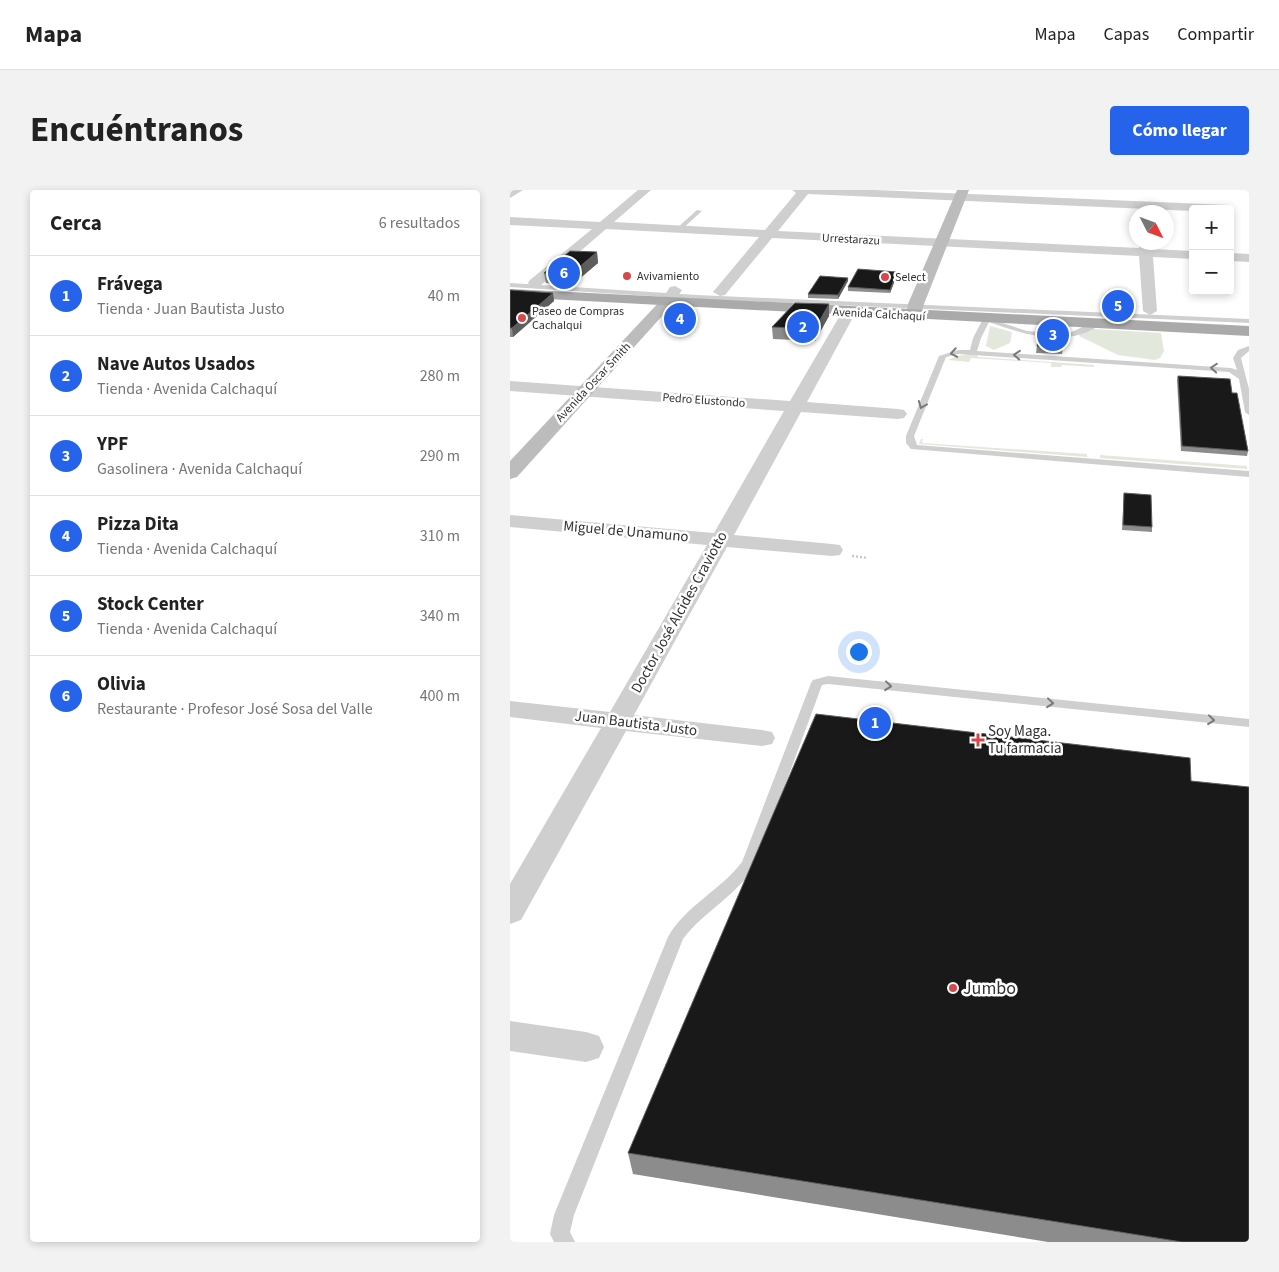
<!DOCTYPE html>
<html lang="es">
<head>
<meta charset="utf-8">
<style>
	:root { --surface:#fff; --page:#f2f2f2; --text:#222; --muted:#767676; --line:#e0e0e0; --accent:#2563eb }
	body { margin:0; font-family:"Source Sans 3",sans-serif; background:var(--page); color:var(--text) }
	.controls { position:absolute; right:15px; top:15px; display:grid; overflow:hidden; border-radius:5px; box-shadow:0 2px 8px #0003 }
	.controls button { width:45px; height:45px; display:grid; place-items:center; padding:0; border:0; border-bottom:1px solid var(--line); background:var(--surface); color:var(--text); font:25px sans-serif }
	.compass { position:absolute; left:619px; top:15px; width:45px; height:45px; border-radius:50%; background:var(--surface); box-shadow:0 2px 8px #0003; rotate:132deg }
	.you { position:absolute; left:348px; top:461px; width:18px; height:18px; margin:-12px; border:4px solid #fff; border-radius:50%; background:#1a73e8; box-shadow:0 0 0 8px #1a73e833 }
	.badge { display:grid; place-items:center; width:32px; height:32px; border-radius:50%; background:var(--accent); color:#fff; font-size:16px; font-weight:700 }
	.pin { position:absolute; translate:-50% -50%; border:2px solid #fff; box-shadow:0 1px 5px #0006 }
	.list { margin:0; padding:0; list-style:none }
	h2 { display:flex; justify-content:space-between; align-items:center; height:65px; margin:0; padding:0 20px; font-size:21px }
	h2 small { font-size:16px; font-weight:400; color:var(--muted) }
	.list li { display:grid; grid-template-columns:32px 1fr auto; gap:15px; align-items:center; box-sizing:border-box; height:80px; padding:0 20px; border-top:1px solid var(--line) }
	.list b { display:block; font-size:19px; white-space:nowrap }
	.list p { margin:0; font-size:16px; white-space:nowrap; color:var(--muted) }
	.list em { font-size:16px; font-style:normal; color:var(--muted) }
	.map { position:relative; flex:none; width:739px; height:1052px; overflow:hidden; border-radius:5px }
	header { display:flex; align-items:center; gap:30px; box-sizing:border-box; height:70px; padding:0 25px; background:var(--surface); border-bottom:1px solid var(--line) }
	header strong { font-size:24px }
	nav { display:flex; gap:28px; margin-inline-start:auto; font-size:18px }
	.intro { display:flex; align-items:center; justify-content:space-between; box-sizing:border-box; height:120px; padding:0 30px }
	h1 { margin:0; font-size:35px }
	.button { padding:12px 22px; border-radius:5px; background:var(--accent); color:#fff; font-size:18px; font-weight:700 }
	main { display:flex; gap:30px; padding:0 30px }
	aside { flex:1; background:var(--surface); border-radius:5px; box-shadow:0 2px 8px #0003 }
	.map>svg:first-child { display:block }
	.green { fill:#e2e8dc }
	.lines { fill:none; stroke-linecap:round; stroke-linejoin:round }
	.path { stroke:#c9c9c9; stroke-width:2.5; stroke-dasharray:2 2; stroke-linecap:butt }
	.lane { fill:#cfcfcf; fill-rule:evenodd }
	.street { fill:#cfcfcf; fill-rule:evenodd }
	.secondary { fill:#bcbcbc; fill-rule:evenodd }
	.primary { fill:#aaa; fill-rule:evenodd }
	.wall { fill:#8c8c8c }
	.shaded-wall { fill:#5e5e5e }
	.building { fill:#191919; stroke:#5e5e5e }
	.oneway { stroke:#797979 }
	.poi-dot { fill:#d5494d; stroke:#fff; stroke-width:2 }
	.labels { text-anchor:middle; stroke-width:5; stroke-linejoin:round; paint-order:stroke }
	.far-street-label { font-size:12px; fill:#323232; stroke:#fff }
	.far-poi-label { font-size:12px; fill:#323232; stroke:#fff; text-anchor:start }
	.street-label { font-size:15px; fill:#323232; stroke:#fff }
	.poi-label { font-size:15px; fill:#323232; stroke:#fff; text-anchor:start }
	.near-poi-label { font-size:18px; fill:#323232; stroke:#fff; text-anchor:start }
</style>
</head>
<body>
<header>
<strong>Mapa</strong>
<nav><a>Mapa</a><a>Capas</a><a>Compartir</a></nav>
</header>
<div class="intro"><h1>Encuéntranos</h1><a class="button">Cómo llegar</a></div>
<main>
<aside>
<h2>Cerca<small>6 resultados</small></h2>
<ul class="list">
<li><span class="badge">1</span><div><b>Frávega</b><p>Tienda · Juan Bautista Justo</p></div><em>40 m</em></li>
<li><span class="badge">2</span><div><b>Nave Autos Usados</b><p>Tienda · Avenida Calchaquí</p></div><em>280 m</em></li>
<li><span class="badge">3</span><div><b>YPF</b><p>Gasolinera · Avenida Calchaquí</p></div><em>290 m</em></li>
<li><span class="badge">4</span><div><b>Pizza Dita</b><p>Tienda · Avenida Calchaquí</p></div><em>310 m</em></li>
<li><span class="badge">5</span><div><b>Stock Center</b><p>Tienda · Avenida Calchaquí</p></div><em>340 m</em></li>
<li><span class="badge">6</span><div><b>Olivia</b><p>Restaurante · Profesor José Sosa del Valle</p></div><em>400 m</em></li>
</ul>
</aside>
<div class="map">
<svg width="739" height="1052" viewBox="0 0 739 1052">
	<rect width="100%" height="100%" fill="#fff"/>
	<path class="green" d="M 480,136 L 502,142 L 500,153 L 484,160 L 476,156 Z
		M 583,139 L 651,143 L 654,161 L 650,168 L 645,170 L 608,165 L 569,146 L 571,143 Z
		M 460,164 L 466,164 L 468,167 L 584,175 L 584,177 L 552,175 L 551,177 L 541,177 L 541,173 L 461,168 L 459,172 L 438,170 L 447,166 Z
		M 411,249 L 413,249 L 412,253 L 577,264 L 577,267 L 409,254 Z
		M 590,265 L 737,276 L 737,279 L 590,268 Z"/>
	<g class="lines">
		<path class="path" d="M 342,366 L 357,368"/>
		<path class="lane" d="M 187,20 L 192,21 L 170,41 L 166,41 L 166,39 Z
			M 0,93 L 187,105 L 739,129 L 739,133 L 187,109 L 0,97 Z
			M 474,127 L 517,141 L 557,144 L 586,131 L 593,133 C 559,159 515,145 479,132 L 471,148 L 467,161 L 721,178 L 727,180 L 723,168 L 728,160 L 739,156 L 739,161 L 731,168 L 739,199 L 739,225 L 735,222 L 729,189 L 719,182 L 448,164 L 436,167 L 404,246 L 407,255 L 739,281 L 739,287 L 401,259 L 396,253 L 396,246 L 429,166 L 448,160 L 460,160 L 463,148 Z
			M 318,486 L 739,529 L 739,537 L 318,494 L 312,495 L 246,674 C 228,705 194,721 173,749 L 64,1025 L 60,1042 L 65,1052 L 44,1052 L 40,1044 L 44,1025 L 158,747 C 175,716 211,700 232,672 L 301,493 L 303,490 Z"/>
		<path class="street" d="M 0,0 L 13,0 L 0,8 Z
			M 128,0 L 141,0 L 104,32 L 255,40 L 286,3 L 282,0 L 365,0 L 718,15 L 724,19 L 720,22 L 720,19 L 683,19 L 683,21 L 298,4 L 268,41 L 629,58 L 629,52 L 641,52 L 642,59 L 683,61 L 683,69 L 643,67 L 647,121 L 640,125 L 633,121 L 629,66 L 262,48 L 215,105 L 210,106 L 203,102 L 249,47 L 96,39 L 30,96 L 20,96 L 18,93 L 20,90 L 82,39 L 0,35 L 0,27 L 90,32 Z
			M 720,63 L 739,64 L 739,72 L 720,71 Z
			M 165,96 L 172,100 L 162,115 L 152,115 L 150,112 L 160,97 Z
			M 339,118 L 346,122 L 297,212 L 388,219 L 394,220 L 397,224 L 394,228 L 388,229 L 291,222 L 224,345 L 322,354 L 330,355 L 333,360 L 330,365 L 322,366 L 217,357 L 124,525 L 252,540 L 262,542 L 265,548 L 262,554 L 252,556 L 116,541 L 11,730 L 0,734 L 0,694 L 91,538 L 0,527 L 0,511 L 100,522 L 197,355 L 0,337 L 0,325 L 204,343 L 274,221 L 0,201 L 0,191 L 280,211 L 332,122 Z
			M 0,831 L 76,842 L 89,846 L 94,857 L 89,868 L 76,872 L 0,861 Z"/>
		<path class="secondary" d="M 447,0 L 459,0 L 414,114 L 410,128 L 398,128 L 396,125 L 398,114 Z
			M 157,107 L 162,109 L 165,112 L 162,115 L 7,287 L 0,289 L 0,271 L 152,109 Z"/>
		<path class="primary" d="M 0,99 L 739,136 L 739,146 L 0,107 Z"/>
	</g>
	<path class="wall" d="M 87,62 L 88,73 L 62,95 L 36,93 L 34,83 Z
		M 387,85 L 380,103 L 338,101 L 338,97 Z
		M 338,91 L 328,109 L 298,108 L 298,104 Z
		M 0,100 L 43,103 L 44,111 L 3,147 L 0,147 Z
		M 319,114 L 319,126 L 305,151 L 263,149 L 262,137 Z
		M 532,133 L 557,135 L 556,142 L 531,140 Z
		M 555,142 L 552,164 L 526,163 L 527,156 Z
		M 668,186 L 722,203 L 738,261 L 737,266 L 671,261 L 667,190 Z
		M 614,303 L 642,337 L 642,342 L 612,340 Z
		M 681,591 L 739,1052 L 538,1052 L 123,984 L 118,963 Z"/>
	<path class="shaded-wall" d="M 87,62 L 88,73 L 62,95 L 61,84 Z
		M 387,82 L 387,85 L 380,103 L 380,100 Z
		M 338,88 L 338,91 L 328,109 L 328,105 Z
		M 43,103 L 44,111 L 3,147 L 2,138 Z
		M 319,114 L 319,126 L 305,151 L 305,139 Z"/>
	<path class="building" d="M 60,61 L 87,62 L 61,84 L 34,83 Z
		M 348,79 L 387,82 L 380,100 L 338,97 Z
		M 310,86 L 338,88 L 328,105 L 298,104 Z
		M 0,100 L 43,103 L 2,138 L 0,138 Z
		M 285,113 L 319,114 L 305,139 L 262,137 Z
		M 532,133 L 557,135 L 556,138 L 532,136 Z
		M 530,141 L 555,142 L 553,158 L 527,156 Z
		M 668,186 L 720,189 L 722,203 L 727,203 L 738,261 L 672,256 Z
		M 614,303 L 641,305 L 642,337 L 613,335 Z
		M 306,524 L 680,568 L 681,591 L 739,597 L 739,1052 L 672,1052 L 118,963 Z"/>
	<defs><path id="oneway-chevron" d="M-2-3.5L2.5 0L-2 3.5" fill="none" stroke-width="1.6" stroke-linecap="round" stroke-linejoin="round" transform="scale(1.25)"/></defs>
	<g class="oneway">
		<use href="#oneway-chevron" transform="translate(444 163) rotate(170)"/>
		<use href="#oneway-chevron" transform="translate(507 165) rotate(-176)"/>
		<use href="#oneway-chevron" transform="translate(704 178) rotate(-176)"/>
		<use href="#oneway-chevron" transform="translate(412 215) rotate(112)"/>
		<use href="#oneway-chevron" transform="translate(378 496) rotate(6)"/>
		<use href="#oneway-chevron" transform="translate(540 513) rotate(6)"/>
		<use href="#oneway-chevron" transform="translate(701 530) rotate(6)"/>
	</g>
	<g class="poi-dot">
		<circle cx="117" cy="86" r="5"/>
		<circle cx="375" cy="87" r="5"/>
		<circle cx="12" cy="128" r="5"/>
		<path d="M465.5 542.5h5v5h5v5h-5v5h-5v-5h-5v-5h5z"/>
		<circle cx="443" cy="798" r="5"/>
	</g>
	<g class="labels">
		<g class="far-street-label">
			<text transform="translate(341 49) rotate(3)" y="4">Urrestarazu</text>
			<text transform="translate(369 124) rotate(3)" y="4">Avenida Calchaquí</text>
			<text transform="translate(83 192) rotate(-47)" y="4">Avenida Oscar Smith</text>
			<text transform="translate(194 210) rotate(4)" y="4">Pedro Elustondo</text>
		</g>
		<g class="far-poi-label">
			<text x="127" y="90">Avivamiento</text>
			<text x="385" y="91">Select</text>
			<text x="22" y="125">Paseo de Compras<tspan x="22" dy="14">Cachalqui</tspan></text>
		</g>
		<g class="street-label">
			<text transform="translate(116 341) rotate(5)" y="5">Miguel de Unamuno</text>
			<text transform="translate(169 422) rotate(-61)" y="5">Doctor José Alcides Craviotto</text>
			<text transform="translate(126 533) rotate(7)" y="5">Juan Bautista Justo</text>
		</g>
		<g class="poi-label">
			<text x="478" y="546">Soy Maga.<tspan x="478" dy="17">Tu farmacia</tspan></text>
		</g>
		<g class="near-poi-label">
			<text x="453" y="804">Jumbo</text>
		</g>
	</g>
</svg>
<div class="controls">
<button>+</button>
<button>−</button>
</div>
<svg class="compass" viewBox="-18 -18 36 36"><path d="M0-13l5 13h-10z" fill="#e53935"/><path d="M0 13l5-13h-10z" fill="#767676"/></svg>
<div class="you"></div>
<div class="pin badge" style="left:365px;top:533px">1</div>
<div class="pin badge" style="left:293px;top:137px">2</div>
<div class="pin badge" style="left:543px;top:145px">3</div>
<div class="pin badge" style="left:170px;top:129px">4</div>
<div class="pin badge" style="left:608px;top:116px">5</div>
<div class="pin badge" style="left:54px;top:83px">6</div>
</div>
</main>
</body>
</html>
